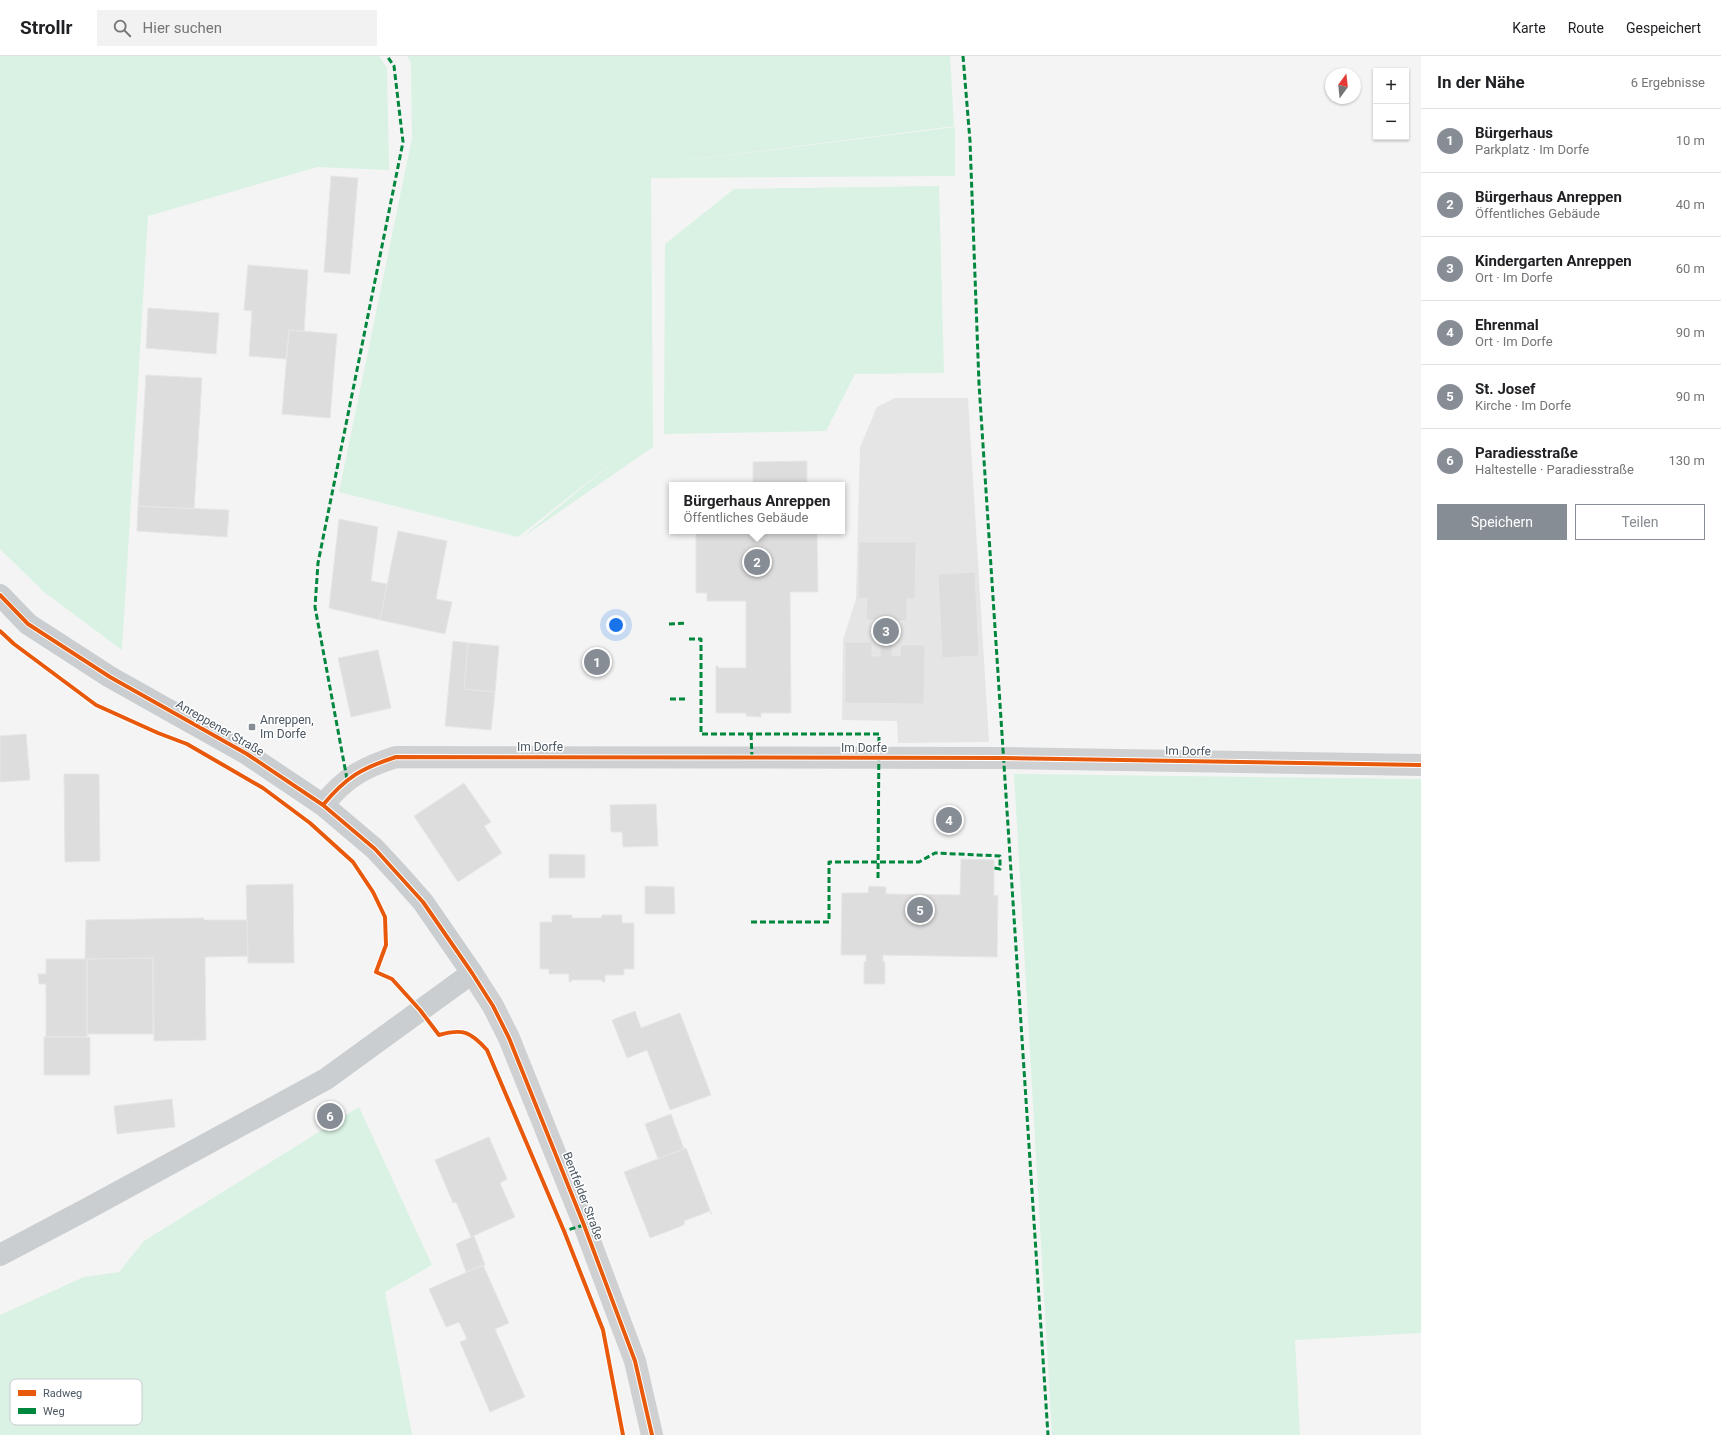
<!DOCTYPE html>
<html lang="de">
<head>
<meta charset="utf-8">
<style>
	:root { --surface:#fff; --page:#f2f2f2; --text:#202124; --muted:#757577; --line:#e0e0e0; --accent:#868d94 }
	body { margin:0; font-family:Roboto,sans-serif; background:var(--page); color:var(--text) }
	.controls { position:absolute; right:12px; top:12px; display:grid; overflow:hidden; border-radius:0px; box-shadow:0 1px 3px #0004 }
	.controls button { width:36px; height:36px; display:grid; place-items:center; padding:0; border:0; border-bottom:1px solid var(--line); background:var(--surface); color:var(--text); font:20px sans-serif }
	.compass { position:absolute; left:1325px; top:12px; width:36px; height:36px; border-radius:50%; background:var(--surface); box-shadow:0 1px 3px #0004; rotate:15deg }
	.you { position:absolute; left:616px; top:569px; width:14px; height:14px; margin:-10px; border:3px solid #fff; border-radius:50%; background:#1a73e8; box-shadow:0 0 0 6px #1a73e833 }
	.badge { display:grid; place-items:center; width:26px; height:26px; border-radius:50%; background:var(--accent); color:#fff; font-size:13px; font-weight:700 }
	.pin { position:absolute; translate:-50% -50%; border:2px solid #fff; box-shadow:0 1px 4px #0006 }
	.popup { position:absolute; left:669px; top:426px; width:176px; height:52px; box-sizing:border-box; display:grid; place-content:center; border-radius:0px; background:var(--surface); filter:drop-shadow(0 1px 3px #0005); font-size:13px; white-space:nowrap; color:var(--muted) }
	.popup b { font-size:15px; color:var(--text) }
	.popup::after { content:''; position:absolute; left:50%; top:100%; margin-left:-8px; border:8px solid transparent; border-top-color:var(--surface) }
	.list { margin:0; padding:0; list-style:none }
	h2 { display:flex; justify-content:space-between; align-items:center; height:52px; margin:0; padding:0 16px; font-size:17px }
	h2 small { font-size:13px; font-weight:400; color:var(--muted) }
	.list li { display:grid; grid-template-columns:26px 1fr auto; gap:12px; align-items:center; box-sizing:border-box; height:64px; padding:0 16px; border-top:1px solid var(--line) }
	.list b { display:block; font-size:15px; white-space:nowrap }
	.list p { margin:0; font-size:13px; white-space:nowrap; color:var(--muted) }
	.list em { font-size:13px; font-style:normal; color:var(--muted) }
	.actions { display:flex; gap:8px; padding:12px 16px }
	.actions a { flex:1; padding:9px 0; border:1px solid var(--accent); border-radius:0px; text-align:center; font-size:14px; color:var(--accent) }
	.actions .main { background:var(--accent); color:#fff }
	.icon { flex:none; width:22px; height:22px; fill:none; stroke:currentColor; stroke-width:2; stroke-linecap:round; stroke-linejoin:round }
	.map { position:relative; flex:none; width:1421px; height:1379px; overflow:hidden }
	header { display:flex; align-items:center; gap:24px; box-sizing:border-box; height:56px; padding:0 20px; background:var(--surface); border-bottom:1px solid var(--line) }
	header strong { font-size:19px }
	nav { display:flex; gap:22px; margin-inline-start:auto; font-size:14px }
	.search { width:280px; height:36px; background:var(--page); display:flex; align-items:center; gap:10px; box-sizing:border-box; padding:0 14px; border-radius:0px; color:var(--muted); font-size:15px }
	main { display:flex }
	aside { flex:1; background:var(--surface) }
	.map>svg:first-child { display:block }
	.education { fill:#e6e5e6 }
	.green { fill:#d9f2e3 }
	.building { fill:#ddddde; stroke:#e5e6e7 }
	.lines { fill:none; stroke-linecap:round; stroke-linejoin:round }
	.path { stroke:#bcc7c4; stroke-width:2.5; stroke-dasharray:3 2; stroke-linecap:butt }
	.minor { stroke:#ced0d2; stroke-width:22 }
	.major { stroke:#caced1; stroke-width:22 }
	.quiet { stroke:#00873e; stroke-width:3; stroke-dasharray:6 3; stroke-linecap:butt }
	.cycleway-casing { stroke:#fff; stroke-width:6 }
	.cycleway { stroke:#e8590c; stroke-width:4 }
	.poi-dot { fill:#868d94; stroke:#fff; stroke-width:1.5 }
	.labels { text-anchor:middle; stroke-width:3; stroke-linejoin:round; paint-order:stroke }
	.poi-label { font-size:12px; fill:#4a5661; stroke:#fff; text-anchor:start }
	.street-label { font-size:12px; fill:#4a5661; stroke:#fff }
	.key { fill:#fff; stroke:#c9ccd0; stroke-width:1 }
	.key-label { font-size:11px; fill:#4a5661 }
</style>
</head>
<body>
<header>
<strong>Strollr</strong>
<div class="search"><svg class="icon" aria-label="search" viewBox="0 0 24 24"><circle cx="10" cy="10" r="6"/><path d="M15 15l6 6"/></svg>Hier suchen</div>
<nav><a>Karte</a><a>Route</a><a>Gespeichert</a></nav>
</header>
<main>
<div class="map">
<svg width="1421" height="1379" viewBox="0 0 1421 1379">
	<rect width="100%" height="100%" fill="#f4f4f4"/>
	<path class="education" d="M 895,342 L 968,342 L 989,686 L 898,687 L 897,665 L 842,664 L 843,584 L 856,543 L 860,391 L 877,351 Z"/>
	<path class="green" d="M 0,0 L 379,0 L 387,12 L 389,114 L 317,111 L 148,160 L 122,594 L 44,536 L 0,493 Z
		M 407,0 L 950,0 L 954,70 L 651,109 L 955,71 L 955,120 L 651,122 L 653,391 L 520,483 L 617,403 L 518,481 L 339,436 L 412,82 L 411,6 Z
		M 939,130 L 944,317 L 855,318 L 826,375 L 664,378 L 665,188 L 734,133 Z
		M 1014,718 L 1421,723 L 1421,1277 L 1295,1284 L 1300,1379 L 1052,1379 Z
		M 359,1051 L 432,1209 L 385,1236 L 412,1379 L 0,1379 L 0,1259 L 84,1221 L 119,1216 L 144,1185 Z"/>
	<path class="building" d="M 331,120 L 358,122 L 350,218 L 324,216 Z
		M 248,209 L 308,214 L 304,275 L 289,274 L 286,303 L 249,300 L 252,255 L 244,254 Z
		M 148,252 L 219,257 L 216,298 L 146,292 Z
		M 289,274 L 337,278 L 330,362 L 282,358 Z
		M 146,319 L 202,322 L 194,453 L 138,450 Z
		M 807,405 L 807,429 L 753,429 L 753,406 Z
		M 138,450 L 229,454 L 227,481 L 137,475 Z
		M 339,463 L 378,471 L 371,525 L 387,528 L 380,564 L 329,552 Z
		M 398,475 L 447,485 L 436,543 L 452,546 L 445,578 L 380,564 Z
		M 753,475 L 817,476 L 818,536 L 790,536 L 791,657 L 761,657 L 761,661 L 746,660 L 746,657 L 716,657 L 716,610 L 718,610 L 718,612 L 746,612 L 746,545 L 707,545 L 707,537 L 696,537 L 696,476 Z
		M 859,486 L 916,486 L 915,543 L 907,543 L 907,565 L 893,565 L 892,600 L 900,600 L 901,589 L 925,589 L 924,648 L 845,647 L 845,586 L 872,586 L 872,600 L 880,600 L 880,564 L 866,564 L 867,542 L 858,543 Z
		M 975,516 L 979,600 L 942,602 L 938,518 Z
		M 453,585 L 468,587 L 464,633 L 495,636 L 491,674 L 445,670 Z
		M 468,587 L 499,590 L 495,636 L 464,633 Z
		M 378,594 L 391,652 L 351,661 L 338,602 Z
		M 26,678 L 30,724 L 0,726 L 0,680 Z
		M 64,718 L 99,718 L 100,805 L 65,806 Z
		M 464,727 L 491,766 L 484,770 L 502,797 L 458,826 L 414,760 Z
		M 656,748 L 658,790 L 623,791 L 622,776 L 611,776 L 610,749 Z
		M 549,798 L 585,799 L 585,822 L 549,822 Z
		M 961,803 L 994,804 L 994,840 L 998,839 L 997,901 L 883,899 L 883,906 L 885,906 L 885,928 L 864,928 L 864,906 L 866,906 L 866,899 L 841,899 L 842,837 L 868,837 L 869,830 L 886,831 L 886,838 L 960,839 Z
		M 293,828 L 294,907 L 248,907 L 246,829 Z
		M 645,830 L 674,831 L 675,858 L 645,858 Z
		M 552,859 L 572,859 L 572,862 L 601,862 L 602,859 L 622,859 L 622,867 L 634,867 L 634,913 L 624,913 L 624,919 L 605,919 L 605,926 L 602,926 L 602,924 L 572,924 L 571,926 L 569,926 L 569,918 L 549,918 L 549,913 L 540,913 L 540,866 L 552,866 Z
		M 204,862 L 204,864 L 247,864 L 248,900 L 205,901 L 206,984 L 154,985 L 153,902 L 85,903 L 86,864 Z
		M 153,902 L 153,978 L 87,978 L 87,903 Z
		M 46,903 L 87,903 L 87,981 L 46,981 L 46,928 L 39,928 L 38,918 L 46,918 Z
		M 635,955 L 641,972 L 680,957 L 711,1039 L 670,1054 L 647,994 L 627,1002 L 612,964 Z
		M 44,981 L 90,981 L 90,1019 L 44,1019 Z
		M 172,1043 L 175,1071 L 117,1078 L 114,1050 Z
		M 671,1058 L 684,1093 L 658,1103 L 645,1068 Z
		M 489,1081 L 507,1123 L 500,1127 L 515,1161 L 471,1181 L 456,1146 L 453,1147 L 435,1104 Z
		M 686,1092 L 712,1159 L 710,1155 L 684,1165 L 685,1168 L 679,1171 L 650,1182 L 624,1116 Z
		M 474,1180 L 485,1209 L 466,1216 L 456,1188 Z
		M 483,1209 L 509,1267 L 495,1273 L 525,1341 L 490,1356 L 460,1286 L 467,1283 L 459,1266 L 446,1271 L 429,1233 Z"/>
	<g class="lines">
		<path class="path" d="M 392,923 L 402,934
			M 436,975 L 439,979 C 454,975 468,973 479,985"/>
		<path class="minor" d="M 323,749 C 346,721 362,712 396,701 L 1003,702 L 1421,709
			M 472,917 L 493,950 L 509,982 L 584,1169 L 635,1305 L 652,1379"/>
		<path class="major" d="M 0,539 L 28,568 L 110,621 L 247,698 L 323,749 L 375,793 L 400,820 L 423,846 L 472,917 L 326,1023 L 87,1153 L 0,1199"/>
		<path class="quiet" d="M 963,0 L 970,85 L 979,328 L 1048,1379
			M 669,568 L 687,567
			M 689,583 L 701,583 L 701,678 L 879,678 L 878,823
			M 670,643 L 688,643
			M 751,678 L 752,702
			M 347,723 L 315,551 L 318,507 L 403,86 L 394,10 L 387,0
			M 751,866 L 829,866 L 829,806 L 919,806 L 935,797 L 1000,800 L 1000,813 L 994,812
			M 565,1178 L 564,1175 L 584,1169"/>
		<g class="cycleway-casing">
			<path id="cycleway" d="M 0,539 L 28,568 L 110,621 L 247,698 L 323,749 L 375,793 L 423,846 L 472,917 L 493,950 L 509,982 L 584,1169 L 635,1305 L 652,1379
				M 0,575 L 14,588 L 96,649 L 158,677 L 187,688 L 263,732 L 310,767 L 353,806 L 373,836 L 385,861 L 386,889 L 376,916 L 392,923 L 420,954 L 439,979 C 463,972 471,976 487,994 L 564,1175 L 603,1274 L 623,1379
				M 323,749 C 346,721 362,712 396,701 L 1003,702 L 1421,709"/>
		</g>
		<use href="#cycleway" class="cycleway"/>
	</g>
	<rect class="poi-dot" x="248" y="667" width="8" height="8" rx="2"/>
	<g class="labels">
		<g class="poi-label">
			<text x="260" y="668">Anreppen,<tspan x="260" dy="14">Im Dorfe</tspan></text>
		</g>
		<g class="street-label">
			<text transform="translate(220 672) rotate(30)" y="4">Anreppener Straße</text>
			<text x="540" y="695">Im Dorfe</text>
			<text x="864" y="696">Im Dorfe</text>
			<text transform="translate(1188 695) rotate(1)" y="4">Im Dorfe</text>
			<text transform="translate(583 1140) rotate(69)" y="4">Bentfelder Straße</text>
		</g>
	</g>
	<rect x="10" y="1323" width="132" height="46" rx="6" class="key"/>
	<rect x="18" y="1334" width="18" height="6" fill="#e8590c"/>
	<rect x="18" y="1352" width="18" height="6" fill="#00873e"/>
	<g class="key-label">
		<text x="43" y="1341">Radweg</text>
		<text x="43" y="1359">Weg</text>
	</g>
</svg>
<div class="controls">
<button>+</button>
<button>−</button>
</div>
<svg class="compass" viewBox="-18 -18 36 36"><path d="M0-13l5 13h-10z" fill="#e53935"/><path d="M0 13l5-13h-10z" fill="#757577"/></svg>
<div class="you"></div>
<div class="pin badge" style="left:597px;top:606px">1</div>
<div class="pin badge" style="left:757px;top:506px">2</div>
<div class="popup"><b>Bürgerhaus Anreppen</b>Öffentliches Gebäude</div>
<div class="pin badge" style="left:886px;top:575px">3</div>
<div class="pin badge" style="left:949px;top:764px">4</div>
<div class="pin badge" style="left:920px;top:854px">5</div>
<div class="pin badge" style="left:330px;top:1060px">6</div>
</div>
<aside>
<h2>In der Nähe<small>6 Ergebnisse</small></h2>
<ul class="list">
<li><span class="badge">1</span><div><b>Bürgerhaus</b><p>Parkplatz · Im Dorfe</p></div><em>10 m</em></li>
<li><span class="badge">2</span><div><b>Bürgerhaus Anreppen</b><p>Öffentliches Gebäude</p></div><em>40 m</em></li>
<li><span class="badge">3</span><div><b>Kindergarten Anreppen</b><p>Ort · Im Dorfe</p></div><em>60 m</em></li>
<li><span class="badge">4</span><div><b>Ehrenmal</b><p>Ort · Im Dorfe</p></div><em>90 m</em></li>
<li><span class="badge">5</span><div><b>St. Josef</b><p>Kirche · Im Dorfe</p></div><em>90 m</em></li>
<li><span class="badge">6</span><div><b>Paradiesstraße</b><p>Haltestelle · Paradiesstraße</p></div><em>130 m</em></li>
</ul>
<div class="actions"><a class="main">Speichern</a><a>Teilen</a></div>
</aside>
</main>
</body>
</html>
